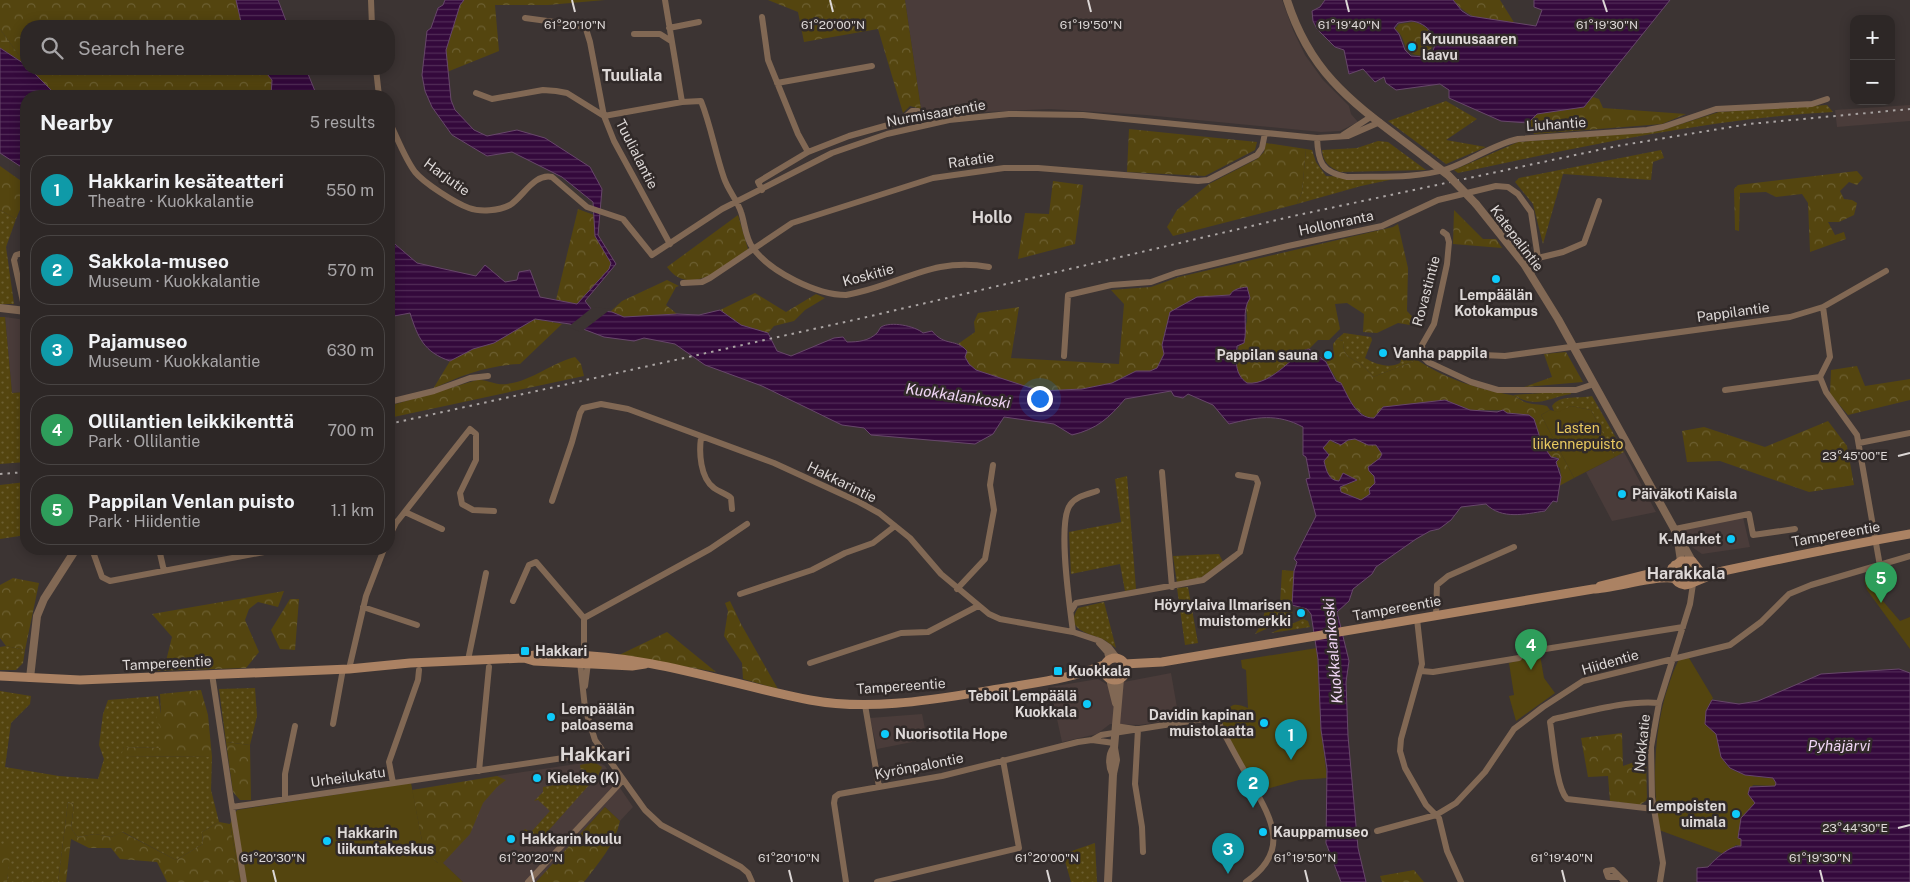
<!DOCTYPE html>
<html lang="en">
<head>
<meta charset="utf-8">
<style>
	:root { --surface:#2d2726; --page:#393332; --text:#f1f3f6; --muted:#a7a5a7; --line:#484443; --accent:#0ecafa }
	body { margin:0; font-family:"Public Sans",sans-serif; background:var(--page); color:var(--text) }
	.controls { position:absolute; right:15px; top:15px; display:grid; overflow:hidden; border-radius:10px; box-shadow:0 2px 12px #0003 }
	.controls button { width:45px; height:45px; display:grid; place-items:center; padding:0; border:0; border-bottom:1px solid var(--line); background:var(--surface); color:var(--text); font:25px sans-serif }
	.you { position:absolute; left:1039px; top:398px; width:18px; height:18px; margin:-12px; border:4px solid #fff; border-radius:50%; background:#1a73e8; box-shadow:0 0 0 8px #1a73e833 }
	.badge { display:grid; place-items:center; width:32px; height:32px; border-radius:50%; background:var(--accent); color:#fff; font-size:16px; font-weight:700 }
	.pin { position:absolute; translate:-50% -41px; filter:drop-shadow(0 1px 2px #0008) }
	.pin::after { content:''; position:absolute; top:26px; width:18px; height:15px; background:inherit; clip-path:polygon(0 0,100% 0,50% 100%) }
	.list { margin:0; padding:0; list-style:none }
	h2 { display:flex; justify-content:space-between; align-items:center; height:65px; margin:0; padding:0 20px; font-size:21px }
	h2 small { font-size:16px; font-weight:400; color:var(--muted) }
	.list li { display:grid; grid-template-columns:32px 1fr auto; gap:15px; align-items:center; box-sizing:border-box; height:70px; margin:0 10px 10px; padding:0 10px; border:1px solid var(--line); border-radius:20px }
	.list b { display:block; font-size:19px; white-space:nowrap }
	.list p { margin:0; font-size:16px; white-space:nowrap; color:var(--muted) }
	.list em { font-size:16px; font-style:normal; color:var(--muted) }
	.icon { flex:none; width:28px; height:28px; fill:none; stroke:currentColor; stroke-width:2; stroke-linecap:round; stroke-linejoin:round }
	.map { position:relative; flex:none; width:1910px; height:882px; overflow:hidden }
	.search { position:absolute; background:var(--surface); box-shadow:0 2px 12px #0003; left:20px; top:20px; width:375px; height:55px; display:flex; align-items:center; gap:12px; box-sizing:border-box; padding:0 18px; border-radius:20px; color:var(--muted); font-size:19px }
	.panel { position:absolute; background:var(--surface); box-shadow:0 2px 12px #0003; left:20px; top:90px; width:375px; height:465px; border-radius:20px }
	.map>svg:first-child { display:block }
	.built { fill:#4a3c3a }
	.grass { fill:url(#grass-dots) }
	.forest { fill:url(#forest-crowns) }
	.wetland { fill:url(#wetland-marsh) }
	.park { fill:#54450f }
	.water { fill:url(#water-rules); stroke:#67476a; fill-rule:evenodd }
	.pier { fill:#3c3433 }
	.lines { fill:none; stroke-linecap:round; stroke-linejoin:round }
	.minor { stroke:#816854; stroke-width:6 }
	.tertiary { stroke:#816854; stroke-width:8 }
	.secondary { stroke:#ab8263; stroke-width:9 }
	.rail { stroke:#aba5a4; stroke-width:2; stroke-dasharray:2.5 5; stroke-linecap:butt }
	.tertiary-bridge { stroke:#816854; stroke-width:8 }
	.ticks { fill:none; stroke:#ddd8d7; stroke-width:2 }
	.poi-dot { fill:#0ecafa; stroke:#312a29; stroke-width:2 }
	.labels { text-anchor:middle; stroke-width:5; stroke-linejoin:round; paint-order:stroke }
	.poi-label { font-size:14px; font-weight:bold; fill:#ddd8d7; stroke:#312a29; text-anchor:start }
	.street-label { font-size:14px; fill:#ddd8d7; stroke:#312a29 }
	.park-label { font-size:14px; fill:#e9c960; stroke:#312a29 }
	.water-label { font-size:15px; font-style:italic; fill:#f0d5f5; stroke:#312a29 }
	.quarter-label { font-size:16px; font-weight:bold; fill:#ddd8d7; stroke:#312a29 }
	.district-label { font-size:19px; font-weight:bold; fill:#ddd8d7; stroke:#312a29 }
	.ticks-label { font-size:12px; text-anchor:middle; fill:#ddd8d7; stroke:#312a29; stroke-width:5; stroke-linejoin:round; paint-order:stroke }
</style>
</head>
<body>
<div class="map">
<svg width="1910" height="882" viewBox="0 0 1910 882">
	<defs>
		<pattern id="grass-dots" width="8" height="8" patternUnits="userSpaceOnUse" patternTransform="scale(1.25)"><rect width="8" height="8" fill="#54450f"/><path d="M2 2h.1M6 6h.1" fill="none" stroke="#6c5f31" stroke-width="1.8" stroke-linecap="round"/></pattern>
		<pattern id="forest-crowns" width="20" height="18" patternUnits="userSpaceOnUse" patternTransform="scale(1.25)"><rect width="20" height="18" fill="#54450f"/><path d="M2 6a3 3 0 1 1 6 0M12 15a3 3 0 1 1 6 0" fill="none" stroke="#6c5f31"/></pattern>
		<pattern id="wetland-marsh" width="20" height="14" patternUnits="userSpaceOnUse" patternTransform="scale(1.25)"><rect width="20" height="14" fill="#54450f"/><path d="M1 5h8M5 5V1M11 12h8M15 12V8" fill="none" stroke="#6c5f31"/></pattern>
		<pattern id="water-rules" width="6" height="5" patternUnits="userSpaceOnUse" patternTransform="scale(1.25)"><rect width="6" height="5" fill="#34093c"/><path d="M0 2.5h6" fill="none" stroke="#512c57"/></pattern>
	</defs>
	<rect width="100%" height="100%" fill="#3c3433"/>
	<path class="built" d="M 905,0 L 1282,0 L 1293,30 L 1305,55 L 1323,80 L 1349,106 L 1351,114 L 1358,122 L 1340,131 L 1321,132 L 1146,115 L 1050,109 L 983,112 L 928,121 L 921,109 Z
		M 1910,105 L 1910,121 L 1837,127 L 1835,110 Z
		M 5,317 L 26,320 L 26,392 L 12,393 Z
		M 1624,452 L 1656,512 L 1612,521 L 1586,472 Z
		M 1742,513 L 1750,547 L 1702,554 L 1692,547 L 1678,526 Z
		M 1171,673 L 1179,719 L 1139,725 L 1110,724 L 1097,734 L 1062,742 L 1050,687 L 1098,679 L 1108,685 Z
		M 922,714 L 927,739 L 877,749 L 870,718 Z
		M 596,761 L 605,766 L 633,807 L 620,821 L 605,807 L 536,882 L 463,882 L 435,857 L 497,776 Z"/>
	<path class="grass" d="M 1446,101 L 1477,119 L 1446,140 L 1486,147 L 1446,164 L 1388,121 Z
		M 1827,105 L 1833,112 C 1706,119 1581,147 1458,173 L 1454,170 L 1518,142 L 1659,131 L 1719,112 Z
		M 1378,141 L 1388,142 L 1426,170 L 1340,172 C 1329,167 1323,162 1322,150 L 1357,148 Z
		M 1306,149 L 1312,150 L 1316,162 L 1326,176 L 1394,179 L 1361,186 L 1297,204 L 1302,192 Z
		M 1661,150 L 1664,158 L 1653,162 L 1651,180 L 1563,174 L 1543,244 L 1533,204 L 1515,182 L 1519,178 Z
		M 0,210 L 16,219 L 6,247 L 14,304 L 0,304 Z
		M 0,317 L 5,317 L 12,393 L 26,392 L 26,462 L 0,464 Z
		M 1344,333 L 1371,337 L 1372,340 L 1365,358 C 1375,364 1389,369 1400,363 L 1403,355 L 1417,360 L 1373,377 C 1370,373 1366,368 1362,365 C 1350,357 1343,357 1343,341 L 1337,339 Z
		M 1571,391 L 1571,394 C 1547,398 1538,409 1513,395 Z
		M 1592,396 L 1624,452 L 1615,457 L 1591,410 L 1571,406 L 1558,413 L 1554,411 L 1552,406 C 1560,394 1579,399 1592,396 Z
		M 1127,476 L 1136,589 L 1125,591 L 1120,564 L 1071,574 L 1069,532 L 1121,522 L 1115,479 Z
		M 26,482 L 26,535 L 0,539 L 0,485 Z
		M 1219,554 L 1223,562 L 1199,579 L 1177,583 L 1173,556 Z
		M1678 573a8 8 0 1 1 16 0a8 8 0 1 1-16 0Z
		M 1188,587 L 1198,643 L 1185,645 L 1177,588 Z
		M 1104,602 L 1116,648 C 1111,645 1107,641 1102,639 C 1089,633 1064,630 1078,608 Z
		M 1303,619 L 1308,621 L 1310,627 L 1271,633 Z
		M 6,646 L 25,650 L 23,663 L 16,670 L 0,670 L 0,647 Z
		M 255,688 L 257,716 L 250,745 L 226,742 L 219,689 Z
		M 0,691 L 31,696 L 30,704 L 11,723 L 5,767 L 59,776 L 98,779 L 104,759 L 99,745 L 103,714 L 108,700 L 158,696 L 161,714 L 160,748 L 124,747 L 122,756 L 212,757 L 211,790 L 219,822 L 202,832 L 203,844 L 176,860 L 123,832 L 111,837 L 95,834 L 77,837 L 71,828 L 74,804 L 68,802 L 58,882 L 7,882 L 10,847 L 0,846 Z
		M 586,780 L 590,784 L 540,840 L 526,839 L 520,834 L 525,829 L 533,833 L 532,831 L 550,811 L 538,800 L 534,801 L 543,792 L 543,787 Z
		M 1095,843 L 1097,882 L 1071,882 L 1063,854 Z"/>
	<path class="forest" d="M 0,0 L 236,0 L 242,26 L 26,26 L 26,65 L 0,29 Z
		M 464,0 L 605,0 L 548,5 L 495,5 L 499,51 L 447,72 L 446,50 L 460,5 Z
		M 768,0 L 905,0 L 921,109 L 910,106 L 903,113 L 878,29 L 804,42 L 798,12 Z
		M 1453,0 L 1500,0 L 1515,24 C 1485,17 1475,25 1453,0 Z
		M 1413,22 C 1427,25 1431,31 1433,45 L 1427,56 C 1398,56 1410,40 1395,29 L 1399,24 Z
		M 30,69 L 263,69 L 272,80 L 271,96 L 90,96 L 84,92 L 52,91 Z
		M 1593,97 L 1599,99 L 1603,108 L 1686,114 L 1662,124 L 1534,134 L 1528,123 L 1537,114 L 1584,107 Z
		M 1129,129 L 1257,142 L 1255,150 L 1205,176 L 1127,172 Z
		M 1266,143 L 1306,149 L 1302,192 L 1297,204 L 1173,236 L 1167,227 L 1177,210 L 1209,184 L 1257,159 L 1264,152 Z
		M 0,166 L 24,183 L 25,198 L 16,219 L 0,210 Z
		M 1857,171 L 1863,178 L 1857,185 L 1849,182 L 1840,191 L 1844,199 L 1852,200 L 1857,203 L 1854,215 L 1839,222 L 1828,222 L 1835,235 L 1844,232 L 1846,239 L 1810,252 L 1808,203 L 1802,194 L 1776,197 L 1766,192 L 1740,193 L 1739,231 L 1735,230 L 1734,189 L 1738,185 Z
		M 1053,181 L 1083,185 L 1075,244 L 1018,259 L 1025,213 L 1049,214 Z
		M 578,209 L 594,215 L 595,236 L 611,263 L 609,269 L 577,304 L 556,300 Z
		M 1454,210 L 1483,239 L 1496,239 L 1502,248 L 1453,244 Z
		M 738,215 L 748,249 C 726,265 690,299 667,267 Z
		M 1398,224 L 1408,268 L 1407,311 L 1422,327 L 1398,323 L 1377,333 L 1363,332 L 1364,314 L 1347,303 L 1335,304 L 1340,329 L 1329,340 L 1318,340 L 1309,349 L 1303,350 L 1289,364 L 1266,379 L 1257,383 L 1247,383 C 1223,366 1244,341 1247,321 C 1248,310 1244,298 1239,288 L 1232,292 L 1230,295 L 1197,297 L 1166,326 L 1162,345 L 1164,354 L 1158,368 L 1150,371 L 1136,371 L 1112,383 L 1082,389 L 1040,391 L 976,370 L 969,364 L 958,344 L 975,332 L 974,322 L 978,313 L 1019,307 L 1011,358 L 1119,364 L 1124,304 L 1111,290 L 1151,287 L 1179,277 L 1393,227 Z
		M 667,280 L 679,286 L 676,287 L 666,305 L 677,314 L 620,317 L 610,312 L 622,301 Z
		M 755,293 L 786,312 L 816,294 L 825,298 L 805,310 L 794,321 L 774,326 L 768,333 L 741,325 L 720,310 Z
		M 535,319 L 562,324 L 520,364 C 490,365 460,375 433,389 L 450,361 L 473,349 L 494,343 Z
		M 1337,339 L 1343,341 C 1343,357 1350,357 1362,365 C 1366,368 1370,373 1373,377 L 1417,360 C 1448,380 1475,388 1511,395 C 1517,396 1522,402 1528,403 C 1534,405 1541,404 1547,406 L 1550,410 L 1541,415 L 1574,478 L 1559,486 L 1561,477 L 1560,468 L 1557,466 L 1557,457 L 1551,457 L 1542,444 L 1534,419 L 1529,415 L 1507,413 L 1500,410 L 1470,410 L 1445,400 L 1383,407 L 1374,418 C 1354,419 1336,376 1326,362 L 1334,358 L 1333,344 Z
		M 1566,352 L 1583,382 L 1524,387 L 1552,377 L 1544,354 Z
		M 575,357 L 581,364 L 584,376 L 389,418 L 389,406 L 477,380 C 488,379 496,386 507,384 C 532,381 551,363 575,357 Z
		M 1857,366 L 1865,386 L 1910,379 L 1910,400 L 1848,415 L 1830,394 L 1831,370 Z
		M 1828,421 L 1847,446 L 1854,485 L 1809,492 L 1720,461 L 1687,462 L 1682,431 L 1704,427 L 1765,447 Z
		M 1355,439 L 1368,445 L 1376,445 L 1382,454 L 1371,474 L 1374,476 L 1375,483 L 1369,489 L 1370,494 L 1361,500 L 1341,492 L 1340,487 L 1355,481 L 1342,476 L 1339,481 C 1329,481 1326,470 1324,461 L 1329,454 L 1323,448 L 1330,440 L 1336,444 Z
		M 1282,570 L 1294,571 L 1292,617 L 1255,634 L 1261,625 L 1266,607 L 1280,604 Z
		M 13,578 L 39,583 L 25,650 L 6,646 L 0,638 L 0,585 Z
		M 284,591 L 278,607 L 258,602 L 249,609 L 245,620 L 259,652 L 246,668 L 152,671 L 166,661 L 172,637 L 152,614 Z
		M 290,599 L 299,599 L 295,650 L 280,649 L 271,630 Z
		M 730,601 L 741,624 L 778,689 L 743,679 L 742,663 L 724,636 L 728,611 L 725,603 Z
		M 667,632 L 716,672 L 619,655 Z
		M 201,690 L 208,715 L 212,757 L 121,756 L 124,747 L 160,748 L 160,726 L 156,721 L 157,716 L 161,714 L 160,694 Z
		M 1622,733 L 1623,766 L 1646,758 L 1647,800 L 1640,805 L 1610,801 L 1608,776 L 1588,777 L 1581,738 Z
		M 226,742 L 250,745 L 251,800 L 240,800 L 233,792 Z
		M 594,762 L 602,767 L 597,778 L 582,777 L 580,765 Z
		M 497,776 L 506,780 L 497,787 L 483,803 L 470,834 L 443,863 L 438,863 L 424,851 L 412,790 Z
		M 68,802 L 74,804 L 71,828 L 77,837 L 95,834 L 111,837 L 122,832 L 176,860 L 203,844 L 202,832 L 219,822 L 230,824 L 240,882 L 167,882 L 157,862 L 120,859 L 111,848 L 89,848 L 71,839 L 66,882 L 58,882 Z
		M 605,807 L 620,821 C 615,844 598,864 584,882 L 536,882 Z
		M 0,846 L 11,846 L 7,882 L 0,882 Z
		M 1414,870 L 1424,882 L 1382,882 L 1380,876 Z"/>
	<path class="wetland" d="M 0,29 L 26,65 L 0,48 Z"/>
	<path class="park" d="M 1571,406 L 1591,410 L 1615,457 L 1574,478 L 1541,415 L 1550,410 L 1558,412 Z
		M 1864,579 L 1900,621 L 1910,617 L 1910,649 L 1867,590 Z
		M 1317,648 L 1321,730 L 1327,778 L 1299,780 L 1256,792 L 1217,720 C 1232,710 1227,699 1248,708 L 1246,670 L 1242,668 L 1241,660 Z
		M 1540,655 L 1544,678 L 1555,693 L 1516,721 L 1509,696 L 1514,695 L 1509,663 Z
		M 1689,658 L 1713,698 C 1707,707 1704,716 1707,726 C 1723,732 1716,759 1731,769 C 1742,776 1759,777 1773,778 L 1776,783 L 1775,786 L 1753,785 L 1748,794 L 1754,801 L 1754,806 L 1744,815 L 1738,836 L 1741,839 L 1741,846 L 1736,845 L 1724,854 L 1659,830 C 1651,774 1654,711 1679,659 Z
		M 411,783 L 424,851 L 438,863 L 443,863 L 463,882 L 240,882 L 230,824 L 237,810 Z"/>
	<path class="water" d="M 236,0 L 278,0 L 288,26 L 242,26 Z
		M 445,0 L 464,0 L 460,5 L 446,50 L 451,100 L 455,110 L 474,130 L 487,136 L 517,130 L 545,138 L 590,167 L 602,189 L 598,235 L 616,264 L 585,301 L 592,310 L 612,312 L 624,317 L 677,314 L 699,315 L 720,310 L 741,325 L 768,333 L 777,351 L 791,356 L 834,338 L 843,337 L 847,342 C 858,342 869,341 877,333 C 879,331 879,329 881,327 C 891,321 915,326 923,333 L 932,331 C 945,347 956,338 967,351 L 965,357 L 969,364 L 976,370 L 1040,391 L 1082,389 L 1112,383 L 1136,371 L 1150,371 L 1157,368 L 1164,354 L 1162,345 L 1170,312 L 1197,297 L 1230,295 C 1233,289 1240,288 1247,287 L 1250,298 C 1241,311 1248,327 1244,343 L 1237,346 C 1236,360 1234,374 1247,383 C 1274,386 1297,349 1309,349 L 1326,362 L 1336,381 L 1341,383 C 1348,396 1356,419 1374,418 L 1383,407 L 1445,400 L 1470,410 L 1497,412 L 1503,410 L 1507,413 L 1529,415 L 1534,419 L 1542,444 L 1551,457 L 1559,459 L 1556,462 L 1561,477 L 1557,502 L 1553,501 L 1545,511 C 1525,514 1502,520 1486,504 L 1461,507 L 1451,520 L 1439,529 L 1430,531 L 1416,539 L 1376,567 L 1372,574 L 1353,589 L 1349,601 L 1337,612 L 1349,661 L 1346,682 L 1348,736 L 1358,848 L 1366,882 L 1341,882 L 1326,843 L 1327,769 L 1321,730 L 1318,659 L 1311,614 L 1307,609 L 1292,605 L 1294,571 L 1297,562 L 1294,559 L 1316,516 L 1306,479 L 1310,478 L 1306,457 L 1303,455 L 1303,427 C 1277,413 1256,417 1229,424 L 1213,405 L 1188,394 L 1183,398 L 1174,396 L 1171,391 L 1125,399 C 1109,418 1097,429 1072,435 L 1054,424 L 1004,417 L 993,434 L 975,444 L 871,435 L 864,428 L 842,425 L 762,386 L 705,365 L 675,344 L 644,338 L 634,341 L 604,337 L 570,324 L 535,319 L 494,343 L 473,349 L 450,361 C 424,352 418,338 410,313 L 389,317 L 389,239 L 417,263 L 476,276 L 485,265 L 505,282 L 517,280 L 519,272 L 530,270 L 540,297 L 577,304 L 609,269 L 611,263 L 595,236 L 593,202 L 562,177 L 512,152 L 487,156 L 452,135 L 432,107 L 425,91 L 422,75 L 427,31 L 431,28 L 438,8 L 443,5 ZM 1355,439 L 1368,445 L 1376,445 L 1382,454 L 1380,458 L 1368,467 L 1369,471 L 1374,476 L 1375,483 L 1369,489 L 1370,494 L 1361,500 L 1341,492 L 1340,487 L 1357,480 L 1343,473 L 1339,481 C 1329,481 1326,470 1324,461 L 1329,455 L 1323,448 L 1330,440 L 1341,445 L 1348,440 Z
		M 1325,0 L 1453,0 L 1462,11 L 1470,16 L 1536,26 L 1542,10 L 1534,7 L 1534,0 L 1670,0 L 1584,107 L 1537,114 L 1528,123 L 1501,121 L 1449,98 L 1449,90 L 1440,84 L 1396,90 L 1386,83 L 1384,77 L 1375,82 L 1363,69 L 1349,74 L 1344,50 L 1335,47 L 1317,29 L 1313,21 L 1312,11 L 1320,7 ZM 1411,21 C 1427,22 1443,40 1430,55 L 1425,57 L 1411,56 L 1405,50 L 1399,34 L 1394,28 L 1398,23 Z
		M 0,48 L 26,65 L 26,69 L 30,69 L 52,91 L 84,92 L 90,96 L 26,96 L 26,170 L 0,153 Z
		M 263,69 L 306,69 L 317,96 L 271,96 L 272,80 Z
		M 1899,669 L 1910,673 L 1910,882 L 1697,882 L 1697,868 L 1708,867 C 1714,860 1730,845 1741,846 L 1741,839 L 1738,838 L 1741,818 L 1755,803 L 1748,794 L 1750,787 L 1775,786 L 1776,783 L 1773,778 L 1745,775 L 1730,768 L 1721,757 L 1716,734 L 1705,724 L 1706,711 L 1712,700 L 1739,704 L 1758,701 L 1821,674 Z"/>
	<path class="pier" d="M 593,307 L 611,309 L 581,332 L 568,327 Z"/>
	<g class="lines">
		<path class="minor" d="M 371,0 L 372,26
			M 665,0 L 682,102
			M 762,17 L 768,60 L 798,134 L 808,152
			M 525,18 L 577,25 L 586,29 L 590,42 L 604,116 L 682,102 L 701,101 C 711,126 715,152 724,178 C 728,190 737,200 741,212 C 745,223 745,238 753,248 C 770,272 817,295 846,295 C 899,286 932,256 989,267
			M 669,28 L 699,22
			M 634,34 L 660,34 L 671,41
			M 376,69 L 379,96
			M 777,83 L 872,66
			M 476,93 L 492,99 L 543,90 L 556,91 L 567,93 L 604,116 L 614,141 L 670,244
			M 389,121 C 397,137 404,157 415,172 C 424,183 455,203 469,208 C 480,212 499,211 510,205 C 523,197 534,173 552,177 L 587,207 L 623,219 L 652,255 L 722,209 L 832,153 L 887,134 L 949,120 L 1009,114 L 1083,115 L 1317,138 L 1348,136 L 1380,122
			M 1343,135 L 1372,116
			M 1317,138 C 1318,162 1321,172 1347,177 C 1380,176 1415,179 1447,169 C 1471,161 1492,145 1518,139 L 1647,130 L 1663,127 L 1716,109 L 1812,104 L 1827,99
			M 762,190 L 758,182 L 808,152 L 849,136 L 899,122 L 912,111 L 918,111 L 922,116 L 925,125
			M 1443,232 L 1447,235 L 1449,242 L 1447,264 L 1434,324 L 1422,345 L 1423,357 L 1428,362 L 1471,382 L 1498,390 L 1576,390 L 1594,384
			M 1538,258 L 1563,252 L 1584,243 L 1599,201
			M 683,283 L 702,282 L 710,278 L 792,223 L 933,178 L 1004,168 L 1038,168 L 1198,181 L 1208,180 L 1257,155 L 1262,148 L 1265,133
			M 1823,307 L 1830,357 L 1820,377 L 1826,392 L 1857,435 L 1880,566
			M 25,311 L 14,260 L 16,255 L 26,252
			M 1483,355 L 1505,356 L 1790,317 L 1823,307 L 1886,271
			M 1064,356 L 1068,295 L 1111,285 L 1151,282 L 1176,273 L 1288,246 L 1382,226 L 1438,200 L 1496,186 L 1508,187 L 1518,194 L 1531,212 L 1538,258 L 1536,267 L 1530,274
			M 1725,390 L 1820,377
			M 389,402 L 434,391 L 470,378 L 488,376
			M 701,438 C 699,452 700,478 714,488 C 719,492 726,493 731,498 L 732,509
			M 1859,443 L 1910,433
			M 1162,472 L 1172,587
			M 552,501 L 572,442 L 580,413 L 583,408 L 601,404 L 628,409 L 774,463 L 859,502 L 879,513 L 910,538 L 941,574 L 989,614 L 1000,619 L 1073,632 L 1100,641 L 1109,647 L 1119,660
			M 405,512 L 442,529
			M 389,518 L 396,523
			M 1675,529 L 1749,514 L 1753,535 L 1795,529
			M 389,537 L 396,523 L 470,429 L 476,434 L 476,460 L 460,493 L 462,504 L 473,510 L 494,511
			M 92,549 L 102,577 L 110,581 L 280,549
			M 159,549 L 164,571
			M 957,589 L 985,559 L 994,510 L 990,485 L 993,465
			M 740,594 L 812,570 L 845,553 L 873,543 L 895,526
			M 513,601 L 529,565 L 536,562 L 584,618 L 584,659
			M 363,607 L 417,625
			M 1071,611 L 1076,603 L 1203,580 L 1235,556 L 1240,552 L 1258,483 L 1256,478 L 1238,475
			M 1436,615 L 1437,585 L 1448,576 L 1514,547
			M 584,618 L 710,549 L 747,524
			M 1417,619 L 1422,664 L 1401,739 L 1400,751 L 1405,768 L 1426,805 L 1439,818 L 1447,851 L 1461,882
			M 1073,632 C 1070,608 1057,523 1070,505 C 1076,496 1088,494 1097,491
			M 1099,643 L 1107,652 L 1109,660
			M 1539,650 L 1683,627
			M 468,660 L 486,573
			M 580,662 L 585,708 L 595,740 L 645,810 L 661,825 L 741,867 L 748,873 L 752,882
			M 810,663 L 901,633 L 928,632 L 978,606
			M 349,669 L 366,596 L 384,549
			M 1421,671 L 1433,672 L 1519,658
			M 212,674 L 232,807 L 570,757 L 599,747
			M 585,686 L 588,663
			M 865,705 L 879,787
			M 333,724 L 343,669
			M 1115,726 L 1135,729
			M 1138,729 L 1135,784 L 1142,827 L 1143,852
			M 1092,740 L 1101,735 L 1216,717 C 1226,738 1237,758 1249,779 C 1271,818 1292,850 1246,882
			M 479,771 L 489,667
			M 393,783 L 389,762 L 418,680 L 419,670
			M 285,799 L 285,774 L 295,726
			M 232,807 L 244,882
			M 1654,809 L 1567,799 C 1556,788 1553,739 1550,722 L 1554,719 C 1587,712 1625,700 1659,703
			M 1377,831 L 1436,815 L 1456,803 L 1485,772 L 1514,729 L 1543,707 L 1583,681 L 1730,645 L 1761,622 L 1789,594 L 1811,585 L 1910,556
			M 1619,877 L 1608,877 L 1606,871 L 1613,870 L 1625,882
			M 528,882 L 623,780
			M 846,882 L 834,803 L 835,797 L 839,794 L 942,776 L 1078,742 L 1092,740 L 1114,743
			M 877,882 L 1019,848 L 1003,760
			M 1660,882 L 1663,863 L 1652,797 L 1651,747 L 1659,703 L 1690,604 L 1693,584"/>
		<path class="tertiary" d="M 1287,0 C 1313,82 1363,109 1427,159
			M 1476,204 L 1524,264 L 1558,319 L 1692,561
			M 0,308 L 26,311
			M 1678,541 L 1681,561
			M 30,678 L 37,616 L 44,599 L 76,549
			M 1110,679 L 1116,703
			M 1113,774 C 1109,766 1109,755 1114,748 L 1120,679
			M 1108,882 L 1113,774 L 1116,760 L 1114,748"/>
		<path class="secondary" d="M 1675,565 C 1671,573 1674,584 1685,585 C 1688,586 1713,573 1723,571 C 1785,558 1847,545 1910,534
			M 1672,568 L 1681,561 L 1692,561 L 1699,570 L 1696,581
			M 1600,586 L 1648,574
			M 524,658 L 534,661 L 632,666 L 645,664
			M1104 669a11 11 0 1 1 22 0a11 11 0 1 1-22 0Z
			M 1124,664 L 1162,662 L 1593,589 C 1612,589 1662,573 1675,579
			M 0,676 L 80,680 L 349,669 L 410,663 L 524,658 C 537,652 552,655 565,655 C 650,655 728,684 810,700 C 875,712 941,698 1005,688 C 1039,682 1073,678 1104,665"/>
		<path class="rail" d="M 389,424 L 854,320 L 1298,215 L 1617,146 L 1749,124 L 1910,109
			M 0,474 L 26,472"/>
		<path class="tertiary-bridge" d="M 1427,159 L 1448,175 L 1476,204"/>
	</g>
	<path class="ticks" d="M 572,0 L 575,12M 830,0 L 833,12M 1088,0 L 1091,12M 1346,0 L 1349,12M 1603,0 L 1607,12M 1898,456 L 1910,453M 1898,828 L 1910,825M 273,870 L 276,882M 531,870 L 534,882M 789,870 L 792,882M 1047,870 L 1050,882M 1305,870 L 1308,882M 1562,870 L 1565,882M 1820,870 L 1823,882"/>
	<g class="poi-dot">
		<circle cx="1412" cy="47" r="5"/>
		<circle cx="1496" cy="279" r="5"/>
		<circle cx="1383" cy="353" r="5"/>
		<circle cx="1328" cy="355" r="5"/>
		<circle cx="1622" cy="494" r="5"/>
		<circle cx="1731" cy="539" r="5"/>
		<circle cx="1301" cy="613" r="5"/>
		<rect x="520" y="646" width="10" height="10" rx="2.5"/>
		<rect x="1053" y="666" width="10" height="10" rx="2.5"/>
		<circle cx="1087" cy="704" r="5"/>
		<circle cx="551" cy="717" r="5"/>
		<circle cx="1264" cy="723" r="5"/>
		<circle cx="885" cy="734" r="5"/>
		<circle cx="537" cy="778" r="5"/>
		<circle cx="1736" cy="814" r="5"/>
		<circle cx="1263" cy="832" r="5"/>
		<circle cx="511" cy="839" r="5"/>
		<circle cx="327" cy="841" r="5"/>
	</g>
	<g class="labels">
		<g class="poi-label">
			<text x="1422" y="44">Kruunusaaren<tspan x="1422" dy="16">laavu</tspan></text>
			<text x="1496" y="300" text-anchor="middle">Lempäälän<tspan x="1496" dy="16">Kotokampus</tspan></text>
			<text x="1393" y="358">Vanha pappila</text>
			<text x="1318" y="360" text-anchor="end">Pappilan sauna</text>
			<text x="1632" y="499">Päiväkoti Kaisla</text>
			<text x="1721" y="544" text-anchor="end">K-Market</text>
			<text x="1291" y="610" text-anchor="end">Höyrylaiva Ilmarisen<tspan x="1291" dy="16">muistomerkki</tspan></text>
			<text x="535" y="656">Hakkari</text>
			<text x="1068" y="676">Kuokkala</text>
			<text x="1077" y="701" text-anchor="end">Teboil Lempäälä<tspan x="1077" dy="16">Kuokkala</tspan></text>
			<text x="561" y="714">Lempäälän<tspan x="561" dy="16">paloasema</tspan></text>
			<text x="1254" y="720" text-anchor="end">Davidin kapinan<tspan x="1254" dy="16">muistolaatta</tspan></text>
			<text x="895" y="739">Nuorisotila Hope</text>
			<text x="547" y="783">Kieleke (K)</text>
			<text x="1726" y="811" text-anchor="end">Lempoisten<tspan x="1726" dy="16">uimala</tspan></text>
			<text x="1273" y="837">Kauppamuseo</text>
			<text x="337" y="838">Hakkarin<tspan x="337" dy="16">liikuntakeskus</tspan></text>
			<text x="521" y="844">Hakkarin koulu</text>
		</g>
		<g class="street-label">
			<text transform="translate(936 113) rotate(-10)" y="5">Nurmisaarentie</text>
			<text transform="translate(1556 124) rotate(-4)" y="5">Liuhantie</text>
			<text transform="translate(637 154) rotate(63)" y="5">Tuulialantie</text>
			<text transform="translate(971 160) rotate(-8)" y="5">Ratatie</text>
			<text transform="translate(447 177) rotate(36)" y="5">Harjutie</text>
			<text transform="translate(1336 223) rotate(-12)" y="5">Hollonranta</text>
			<text transform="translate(1517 238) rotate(53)" y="5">Katepalintie</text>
			<text transform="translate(868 275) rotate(-15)" y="5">Koskitie</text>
			<text transform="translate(1426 291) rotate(-75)" y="5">Rovastintie</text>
			<text transform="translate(1733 312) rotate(-8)" y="5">Pappilantie</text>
			<text transform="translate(842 482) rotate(26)" y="5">Hakkarintie</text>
			<text transform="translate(1836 534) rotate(-10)" y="5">Tampereentie</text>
			<text transform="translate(1397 608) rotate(-10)" y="5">Tampereentie</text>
			<text transform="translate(1610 662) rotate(-16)" y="5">Hiidentie</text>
			<text transform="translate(167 663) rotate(-3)" y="5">Tampereentie</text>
			<text transform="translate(901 686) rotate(-4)" y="5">Tampereentie</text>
			<text transform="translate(1642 743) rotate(-84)" y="5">Nokkatie</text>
			<text transform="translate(919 766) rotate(-11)" y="5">Kyrönpalontie</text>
			<text transform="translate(348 777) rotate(-8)" y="5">Urheilukatu</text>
		</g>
		<g class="park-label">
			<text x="1578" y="433">Lasten<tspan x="1578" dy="16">liikennepuisto</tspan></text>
		</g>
		<g class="water-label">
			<text transform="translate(958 396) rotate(8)" y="5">Kuokkalankoski</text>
			<text transform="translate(1333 651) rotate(-95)" y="5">Kuokkalankoski</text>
			<text x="1839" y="751">Pyhäjärvi</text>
		</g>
		<g class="quarter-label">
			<text x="632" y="81">Tuuliala</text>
			<text x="992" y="223">Hollo</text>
			<text x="1686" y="579">Harakkala</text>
		</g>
		<g class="district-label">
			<text x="595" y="761">Hakkari</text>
		</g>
	</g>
	<g class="ticks-label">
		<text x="1607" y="29">61°19'30"N</text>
		<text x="575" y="29">61°20'10"N</text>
		<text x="833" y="29">61°20'00"N</text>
		<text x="1091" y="29">61°19'50"N</text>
		<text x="1349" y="29">61°19'40"N</text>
		<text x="1855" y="460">23°45'00"E</text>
		<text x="1855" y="832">23°44'30"E</text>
		<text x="273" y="862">61°20'30"N</text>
		<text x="531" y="862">61°20'20"N</text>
		<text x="789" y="862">61°20'10"N</text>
		<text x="1047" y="862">61°20'00"N</text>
		<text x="1305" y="862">61°19'50"N</text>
		<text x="1562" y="862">61°19'40"N</text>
		<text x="1820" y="862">61°19'30"N</text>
	</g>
</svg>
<div class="controls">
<button>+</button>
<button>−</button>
</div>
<div class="you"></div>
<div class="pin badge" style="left:1291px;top:760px;background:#0f9aa8">1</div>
<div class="pin badge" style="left:1253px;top:808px;background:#0f9aa8">2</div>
<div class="pin badge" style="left:1228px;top:874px;background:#0f9aa8">3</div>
<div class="pin badge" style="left:1531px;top:670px;background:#2e9e5b">4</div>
<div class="pin badge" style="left:1881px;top:603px;background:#2e9e5b">5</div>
<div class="search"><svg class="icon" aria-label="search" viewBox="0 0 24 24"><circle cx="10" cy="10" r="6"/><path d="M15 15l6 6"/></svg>Search here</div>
<section class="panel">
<h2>Nearby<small>5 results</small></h2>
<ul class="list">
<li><span class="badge" style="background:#0f9aa8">1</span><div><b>Hakkarin kesäteatteri</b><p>Theatre · Kuokkalantie</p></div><em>550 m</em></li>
<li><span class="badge" style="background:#0f9aa8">2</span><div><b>Sakkola-museo</b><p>Museum · Kuokkalantie</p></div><em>570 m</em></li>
<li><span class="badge" style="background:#0f9aa8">3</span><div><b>Pajamuseo</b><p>Museum · Kuokkalantie</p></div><em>630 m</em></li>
<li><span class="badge" style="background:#2e9e5b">4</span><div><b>Ollilantien leikkikenttä</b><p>Park · Ollilantie</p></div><em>700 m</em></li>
<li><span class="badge" style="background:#2e9e5b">5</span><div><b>Pappilan Venlan puisto</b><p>Park · Hiidentie</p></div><em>1.1 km</em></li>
</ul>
</section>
</div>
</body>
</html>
